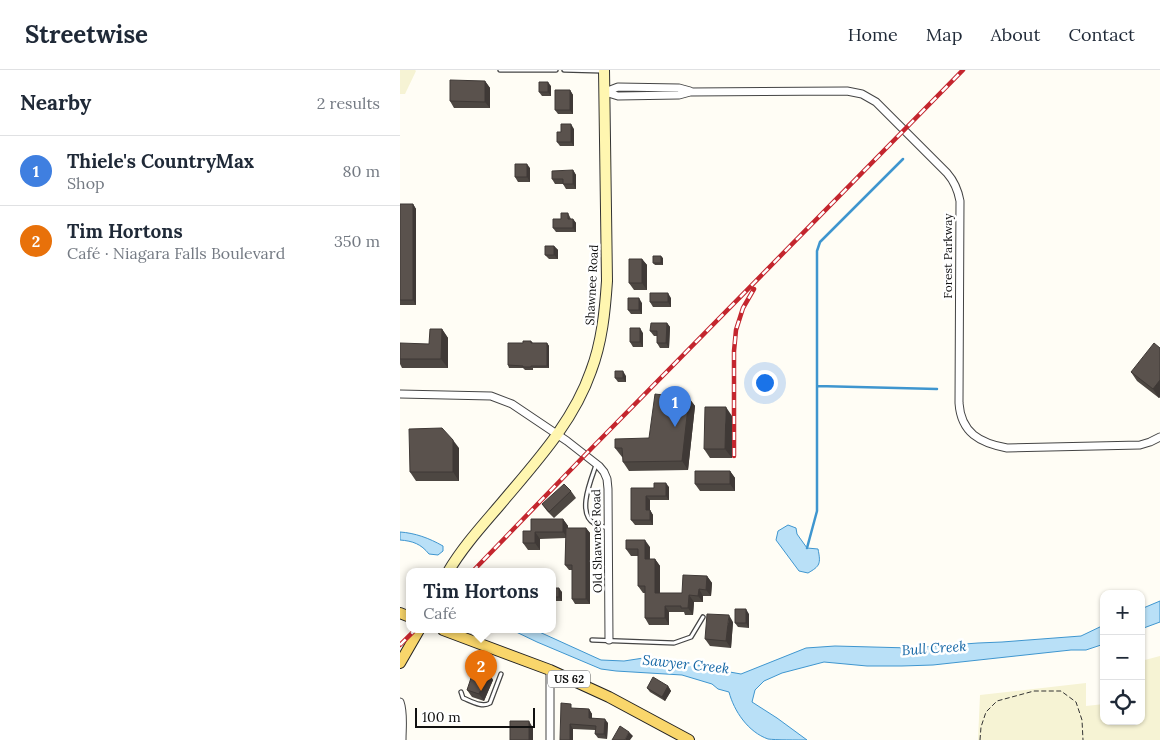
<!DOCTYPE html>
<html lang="en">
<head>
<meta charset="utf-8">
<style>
	:root { --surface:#fff; --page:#f6f6f7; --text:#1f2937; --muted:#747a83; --line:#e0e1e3; --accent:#c4262e }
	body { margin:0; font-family:Lora,serif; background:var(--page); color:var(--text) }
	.controls { position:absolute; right:15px; bottom:15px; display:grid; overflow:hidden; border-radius:10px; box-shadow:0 1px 4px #0004 }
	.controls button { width:45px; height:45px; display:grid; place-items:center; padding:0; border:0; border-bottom:1px solid var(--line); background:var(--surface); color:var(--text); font:25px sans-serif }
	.scale { position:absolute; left:15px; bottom:12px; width:120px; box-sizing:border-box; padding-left:5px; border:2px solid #111; border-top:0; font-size:14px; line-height:18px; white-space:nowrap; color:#111; -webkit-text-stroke:4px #fff; paint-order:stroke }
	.you { position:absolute; left:364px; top:312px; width:18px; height:18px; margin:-12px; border:4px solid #fff; border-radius:50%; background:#1a73e8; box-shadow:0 0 0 8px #1a73e833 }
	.badge { display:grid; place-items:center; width:32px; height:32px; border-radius:50%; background:var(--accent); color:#fff; font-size:16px; font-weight:700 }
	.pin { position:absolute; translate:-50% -41px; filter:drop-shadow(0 1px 2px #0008) }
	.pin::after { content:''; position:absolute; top:26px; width:18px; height:15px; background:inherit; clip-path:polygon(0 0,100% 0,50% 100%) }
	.popup { position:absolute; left:6px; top:498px; width:150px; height:65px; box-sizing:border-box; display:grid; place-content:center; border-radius:10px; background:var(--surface); filter:drop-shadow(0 1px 4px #0005); font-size:16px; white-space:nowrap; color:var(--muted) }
	.popup b { font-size:19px; color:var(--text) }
	.popup::after { content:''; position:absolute; left:50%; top:100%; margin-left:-10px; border:10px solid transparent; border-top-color:var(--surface) }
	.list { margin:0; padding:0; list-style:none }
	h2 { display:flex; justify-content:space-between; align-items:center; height:65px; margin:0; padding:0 20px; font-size:21px }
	h2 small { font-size:16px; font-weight:400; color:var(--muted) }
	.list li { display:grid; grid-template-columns:32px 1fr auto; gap:15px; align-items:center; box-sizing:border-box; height:70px; padding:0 20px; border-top:1px solid var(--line) }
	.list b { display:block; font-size:19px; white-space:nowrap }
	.list p { margin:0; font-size:16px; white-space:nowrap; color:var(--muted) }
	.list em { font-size:16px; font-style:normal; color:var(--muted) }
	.icon { flex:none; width:28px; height:28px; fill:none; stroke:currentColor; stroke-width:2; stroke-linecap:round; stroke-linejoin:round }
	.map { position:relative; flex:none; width:760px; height:670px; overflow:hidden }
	header { display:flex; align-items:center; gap:30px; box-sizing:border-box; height:70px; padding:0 25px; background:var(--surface); border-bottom:1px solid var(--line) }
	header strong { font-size:24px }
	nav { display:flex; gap:28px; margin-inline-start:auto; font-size:18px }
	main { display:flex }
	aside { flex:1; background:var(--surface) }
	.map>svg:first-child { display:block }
	.farmland { fill:#f6f3d4 }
	.water { fill:#b9e0f7; stroke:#3f96cf }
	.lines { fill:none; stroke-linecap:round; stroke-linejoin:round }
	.stream { stroke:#3f96cf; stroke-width:2.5 }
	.service-casing { stroke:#444; stroke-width:5.5 }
	.minor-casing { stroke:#444; stroke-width:9 }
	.secondary-casing { stroke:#333; stroke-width:12 }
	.primary-casing { stroke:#222; stroke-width:12 }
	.path { stroke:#333; stroke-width:1; stroke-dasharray:5 2.5; stroke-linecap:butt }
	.service { stroke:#fff; stroke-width:3 }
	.minor { stroke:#fff; stroke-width:7 }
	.secondary { stroke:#fff6b0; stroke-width:10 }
	.primary { stroke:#f9d66b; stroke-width:10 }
	.rail-casing { stroke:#c4262e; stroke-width:4.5 }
	.rail { stroke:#fff; stroke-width:2.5; stroke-dasharray:8; stroke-linecap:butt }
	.wall { fill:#4d4742 }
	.shaded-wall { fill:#3f3936 }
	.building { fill:#5a524d; stroke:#3f3936 }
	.labels { text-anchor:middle; stroke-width:5; stroke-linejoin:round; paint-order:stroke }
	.shield { fill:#fff; stroke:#585858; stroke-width:1 }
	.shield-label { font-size:11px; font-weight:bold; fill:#111 }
	.street-label { font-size:12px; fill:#111; stroke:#fff }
	.water-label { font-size:14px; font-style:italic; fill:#1768a6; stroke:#fff }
</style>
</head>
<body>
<header>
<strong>Streetwise</strong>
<nav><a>Home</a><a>Map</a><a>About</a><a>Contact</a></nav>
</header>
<main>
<aside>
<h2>Nearby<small>2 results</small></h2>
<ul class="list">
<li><span class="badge" style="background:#3f7fe0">1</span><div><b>Thiele's CountryMax</b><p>Shop</p></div><em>80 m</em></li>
<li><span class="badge" style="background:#e8710a">2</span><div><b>Tim Hortons</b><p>Café · Niagara Falls Boulevard</p></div><em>350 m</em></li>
</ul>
</aside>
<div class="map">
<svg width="760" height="670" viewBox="0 0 760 670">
	<rect width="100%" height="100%" fill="#fffdf5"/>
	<path class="farmland" d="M 0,0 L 15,0 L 16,1 L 5,24 L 0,24 Z
		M 760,586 L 760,670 L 578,670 L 580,625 L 686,613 L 686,636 L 704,634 L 704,651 L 741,651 L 741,591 Z"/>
	<path class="water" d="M 388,455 L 396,458 L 397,464 L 407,478 L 418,479 C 421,494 420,496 408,503 L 399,501 L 376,470 L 378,461 Z
		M 0,462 C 15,463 29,468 43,476 L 43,481 L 38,485 L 29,484 C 21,474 13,471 0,470 Z
		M 760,531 L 760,552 L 741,559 L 741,539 Z
		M 704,555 L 704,574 L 686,580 L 671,580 L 533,595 L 502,596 L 467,596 L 424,592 L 382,603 L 364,611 L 355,620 L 352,632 L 377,648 L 407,670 C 398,670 375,670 368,669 C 348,662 334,641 329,622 L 318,619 L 312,614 L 282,605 L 216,601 L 201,599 L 137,572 L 112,560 L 135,560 L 201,590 L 224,591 L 250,587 L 290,593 L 313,599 L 341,604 L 406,578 L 435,576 L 510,578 L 578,573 L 602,572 L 681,566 Z"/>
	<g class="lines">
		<path class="stream" d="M 417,316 L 537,319
			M 407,478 L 417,441 L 417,181 L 420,172 L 503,89"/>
		<g class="service-casing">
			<path id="service" d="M 100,0 L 156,0
				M 164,0 L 201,1
				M 196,395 C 191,410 176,444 195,454 C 199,456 203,456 207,458
				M 192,570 L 274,573 L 291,567 L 303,547
				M 61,622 L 63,628 C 71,631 82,638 90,633 L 101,604"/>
		</g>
		<g class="minor-casing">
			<path id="minor" d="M 205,22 L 218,26 L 279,25 L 290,22 L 447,21 L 462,24 L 476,32 L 547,103 C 554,111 558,120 560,131 L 559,333 C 561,363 580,373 607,378 L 740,375 L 750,372 L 760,367
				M 205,22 L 218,17 L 279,18 L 290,21
				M 0,324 L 91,326 L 112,334 L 167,371 L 199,396 L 204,402 L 207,409 L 208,419 L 209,570
				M 150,600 L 150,670
				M 0,632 C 4,643 2,658 2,670"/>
		</g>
		<g class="secondary-casing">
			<path id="secondary" d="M 48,502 C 62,478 81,457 99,436 C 134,394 173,353 191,301 C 202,272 205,241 207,211 L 204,0"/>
		</g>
		<g class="primary-casing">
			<path id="primary" d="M 0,543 L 10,547
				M 43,560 L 150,600 L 209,627 L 289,670
				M 0,593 L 19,560"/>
		</g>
		<path class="path" d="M 580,670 L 581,657 L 586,642 L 597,631 L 634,621 L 661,621 L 676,632 L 682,650 L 683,670"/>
		<use href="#service" class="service"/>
		<use href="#minor" class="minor"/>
		<use href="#secondary" class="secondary"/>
		<use href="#primary" class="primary"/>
		<g class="rail-casing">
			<path id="rail" d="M 334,386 L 334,281 L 336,260 L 343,238 L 354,219
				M 72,502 L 185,385 L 563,0
				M 0,575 L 15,560"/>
		</g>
		<use href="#rail" class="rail"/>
	</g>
	<path class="wall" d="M 85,11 L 90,18 L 90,38 L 54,38 L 50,31 Z
		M 151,16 L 151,26 L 142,26 L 139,22 Z
		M 170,20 L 173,25 L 173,44 L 158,44 L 155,40 Z
		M 174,59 L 174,76 L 160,76 L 157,72 L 161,62 Z
		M 130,98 L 130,112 L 118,112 L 115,107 Z
		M 173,100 L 176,105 L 176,119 L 166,119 L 163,114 L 155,114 L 152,109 Z
		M 0,134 L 13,134 L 16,139 L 16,235 L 0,235 Z
		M 168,143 L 171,149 L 173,149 L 176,153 L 176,162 L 156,162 L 153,158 L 161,149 Z
		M 154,176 L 158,180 L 158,189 L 149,189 L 145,185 Z
		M 263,188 L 263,195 L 255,195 L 253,193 Z
		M 242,189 L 247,195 L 247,220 L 234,220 L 229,213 Z
		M 271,228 L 271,237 L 253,237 L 250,232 Z
		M 242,233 L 242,244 L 231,244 L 228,240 Z
		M 267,253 L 270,257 L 269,278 L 260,278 L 257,273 L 257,266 L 254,266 L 250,261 Z
		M 42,259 L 48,268 L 48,298 L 2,298 L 0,294 L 0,289 L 29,274 Z
		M 243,263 L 243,277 L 233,277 L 230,272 Z
		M 131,271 L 133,273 L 147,273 L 149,276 L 149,298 L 133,298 L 133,300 L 125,300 L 123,298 L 109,298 L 108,295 L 123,273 Z
		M 760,278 L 760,327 L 759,328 L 737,311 L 731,302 Z
		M 226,306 L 226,312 L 218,312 L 215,308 Z
		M 289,328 L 295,336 L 288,400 L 229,401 L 223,392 L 223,387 L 222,387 L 215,378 L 249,368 Z
		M 332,346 L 332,388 L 310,388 L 304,379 Z
		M 59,378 L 59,411 L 16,411 L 10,402 Z
		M 330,401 L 335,408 L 335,421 L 300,421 L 295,414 Z
		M 269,417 L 269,430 L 250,430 L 250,440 L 253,445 L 253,455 L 235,455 L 231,450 L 231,418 L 254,418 Z
		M 171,421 L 176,428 L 154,448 L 147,441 L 142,434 Z
		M 163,449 L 168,456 L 168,458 L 186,458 L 190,463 L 190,534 L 175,534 L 172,529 L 172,500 L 169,500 L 165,495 L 166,468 L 140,469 L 140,480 L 128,480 L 123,473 L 131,461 Z
		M 250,477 L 250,489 L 255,489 L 260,496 L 260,523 L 282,523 L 307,506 L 312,513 L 311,526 L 303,526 L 303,532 L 294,532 L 293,545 L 285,545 L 284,542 L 269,542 L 269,555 L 249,555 L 245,548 L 245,523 L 243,523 L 238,516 L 238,486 L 231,486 L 226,479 Z
		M 152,518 L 162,522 L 162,531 L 152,531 Z
		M 349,544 L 349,558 L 338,557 L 335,553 Z
		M 333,552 L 331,578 L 310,576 L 305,569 Z
		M 90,604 L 93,610 L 84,631 L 72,627 L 67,620 L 73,609 Z
		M 268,616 L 271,621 L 265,631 L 250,622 L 247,618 Z
		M 175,638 L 189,639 L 192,644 L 192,648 L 208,653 L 207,669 L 198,668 L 195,664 L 195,660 L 173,659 L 173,670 L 160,670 Z"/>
	<path class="shaded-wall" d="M 85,11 L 90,18 L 90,38 L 85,32 Z
		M 148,12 L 151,16 L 151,26 L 148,22 Z
		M 170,20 L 173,25 L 173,44 L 170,40 Z
		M 171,54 L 174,59 L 174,76 L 171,72 Z
		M 127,94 L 130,98 L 130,112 L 127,107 Z
		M 173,100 L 176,105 L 176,119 L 173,114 Z
		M 13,134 L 16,139 L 16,235 L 13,230 Z
		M 173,149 L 176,153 L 176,162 L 173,158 Z
		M 154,176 L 158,180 L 158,189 L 154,185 Z
		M 261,186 L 263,188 L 263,195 L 261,193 Z
		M 242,189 L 247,195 L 247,220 L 242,213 Z
		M 268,223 L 271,228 L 271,237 L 268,232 Z
		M 239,228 L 242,233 L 242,244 L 239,240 Z
		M 267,253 L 270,257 L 269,278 L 266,273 Z
		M 240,258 L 243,263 L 243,277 L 240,272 Z
		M 42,259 L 48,268 L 48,298 L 41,289 Z
		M 147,273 L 149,276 L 149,298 L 147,296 Z
		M 223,301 L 226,306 L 226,312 L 223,308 Z
		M 760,310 L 760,327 L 759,328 L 753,319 Z
		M 289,328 L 295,336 L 288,400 L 282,391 Z
		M 326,337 L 332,346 L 332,388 L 325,379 Z
		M 53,370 L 59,378 L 59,411 L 53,402 Z
		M 330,401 L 335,408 L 335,421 L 330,414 Z
		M 266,413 L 269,417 L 269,430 L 266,426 Z
		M 246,426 L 250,430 L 250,440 L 253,445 L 253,455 L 250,450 L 246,440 Z
		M 163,449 L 168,456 L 168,468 L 163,462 Z
		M 186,458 L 190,463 L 190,534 L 186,529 Z
		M 135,462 L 140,469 L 140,480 L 135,473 Z
		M 245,470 L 250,477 L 249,496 L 245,489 Z
		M 255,489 L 260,496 L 260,530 L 255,523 Z
		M 307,506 L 312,513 L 311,526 L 306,520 Z
		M 159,518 L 162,522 L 162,531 L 159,527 Z
		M 299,519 L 303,526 L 303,532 L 298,526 Z
		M 289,525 L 294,532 L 293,545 L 288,538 Z
		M 265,536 L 269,542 L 269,555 L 265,548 Z
		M 346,539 L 349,544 L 349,558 L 346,553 Z
		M 329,545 L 333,552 L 331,578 L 326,571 Z
		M 85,598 L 93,610 L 84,631 L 79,624 Z
		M 268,616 L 271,621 L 265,631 L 262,627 Z
		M 189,639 L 192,644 L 192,652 L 189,648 Z
		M 205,649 L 208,653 L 207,669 L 204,664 Z
		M 129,651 L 133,658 L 133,670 L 129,670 Z
		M 170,654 L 173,659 L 173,670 L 170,670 Z
		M 229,662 L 233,666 L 230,670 L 225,670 Z"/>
	<path class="building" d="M 50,10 L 85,11 L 85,32 L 50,31 Z
		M 139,12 L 148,12 L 148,22 L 139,22 Z
		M 155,20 L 170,20 L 170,40 L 155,40 Z
		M 161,54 L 171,54 L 171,72 L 157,72 L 157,62 L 161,62 Z
		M 115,94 L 127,94 L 127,107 L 115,107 Z
		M 173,100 L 173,114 L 163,114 L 163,109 L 152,109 L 152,101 Z
		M 0,134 L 13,134 L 13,230 L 0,230 Z
		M 161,143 L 168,143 L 168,149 L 173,149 L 173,158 L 153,158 L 153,149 L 161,149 Z
		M 145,176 L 154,176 L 154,185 L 145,185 Z
		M 253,186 L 261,186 L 261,193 L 253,193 Z
		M 229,189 L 242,189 L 242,213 L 229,213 Z
		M 250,223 L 268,223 L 268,232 L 250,232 Z
		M 228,228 L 239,228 L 239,240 L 228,240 Z
		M 251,253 L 267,253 L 266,273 L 257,273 L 257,261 L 250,261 Z
		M 230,258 L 240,258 L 240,272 L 230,272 Z
		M 30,259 L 42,259 L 41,289 L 0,289 L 0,273 L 29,274 Z
		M 123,271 L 131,271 L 131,273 L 147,273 L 147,296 L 131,296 L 131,297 L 123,297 L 123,296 L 108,295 L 108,273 L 123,273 Z
		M 754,273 L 760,278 L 760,310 L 753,319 L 731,302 Z
		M 215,301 L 223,301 L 223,308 L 215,308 Z
		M 255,324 L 289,328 L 282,391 L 223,392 L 222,378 L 215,378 L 215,369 L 249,368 Z
		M 305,337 L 326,337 L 325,379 L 304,379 Z
		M 42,358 L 53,370 L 53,402 L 10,402 L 9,359 Z
		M 295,401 L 330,401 L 330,414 L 295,414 Z
		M 254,413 L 266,413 L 266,426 L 246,426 L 246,440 L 250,440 L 250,450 L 231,450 L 231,418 L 254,418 Z
		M 164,414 L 171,421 L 149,442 L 142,434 Z
		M 131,449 L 163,449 L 163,462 L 135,462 L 135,473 L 123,473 L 123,461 L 131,461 Z
		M 166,458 L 186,458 L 186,529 L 172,529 L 172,495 L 165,495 Z
		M 226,470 L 245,470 L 245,489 L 255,489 L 255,523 L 282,523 L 283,505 L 307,506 L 306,520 L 299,519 L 298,526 L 289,525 L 288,538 L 281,538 L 281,536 L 265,536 L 265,548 L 245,548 L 245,516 L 238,516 L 238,479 L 226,479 Z
		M 152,518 L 159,518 L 159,527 L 152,527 Z
		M 335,539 L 346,539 L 346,553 L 335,553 Z
		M 307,544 L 329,545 L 326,571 L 305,569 Z
		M 81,596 L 85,598 L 88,603 L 79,624 L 67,620 L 71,608 L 73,609 L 78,597 Z
		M 253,607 L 268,616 L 262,627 L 247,618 Z
		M 161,633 L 171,634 L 171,638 L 189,639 L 189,648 L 205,649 L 204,664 L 195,664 L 196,656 L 170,654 L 170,670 L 160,670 Z
		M 110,651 L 129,651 L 129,670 L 110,670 Z
		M 220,656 L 229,662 L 225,670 L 212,670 Z"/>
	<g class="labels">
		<rect class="shield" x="148" y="600.5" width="42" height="17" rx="4"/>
		<g class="shield-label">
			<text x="169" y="613">US 62</text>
		</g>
		<g class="street-label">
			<text transform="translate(548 186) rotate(-90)" y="4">Forest Parkway</text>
			<text transform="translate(192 215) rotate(-87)" y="4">Shawnee Road</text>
			<text transform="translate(197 471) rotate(-91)" y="4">Old Shawnee Road</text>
		</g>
		<g class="water-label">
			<text transform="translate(534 578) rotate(-4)" y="5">Bull Creek</text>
			<text transform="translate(286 594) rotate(6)" y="5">Sawyer Creek</text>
		</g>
	</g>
</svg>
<div class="controls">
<button>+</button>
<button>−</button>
<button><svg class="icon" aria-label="locate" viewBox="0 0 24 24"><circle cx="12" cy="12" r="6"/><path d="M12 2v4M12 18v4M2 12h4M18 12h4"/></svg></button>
</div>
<div class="scale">100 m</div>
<div class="you"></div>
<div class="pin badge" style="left:275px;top:357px;background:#3f7fe0">1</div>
<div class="pin badge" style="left:81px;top:621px;background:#e8710a">2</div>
<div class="popup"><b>Tim Hortons</b>Café</div>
</div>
</main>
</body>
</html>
